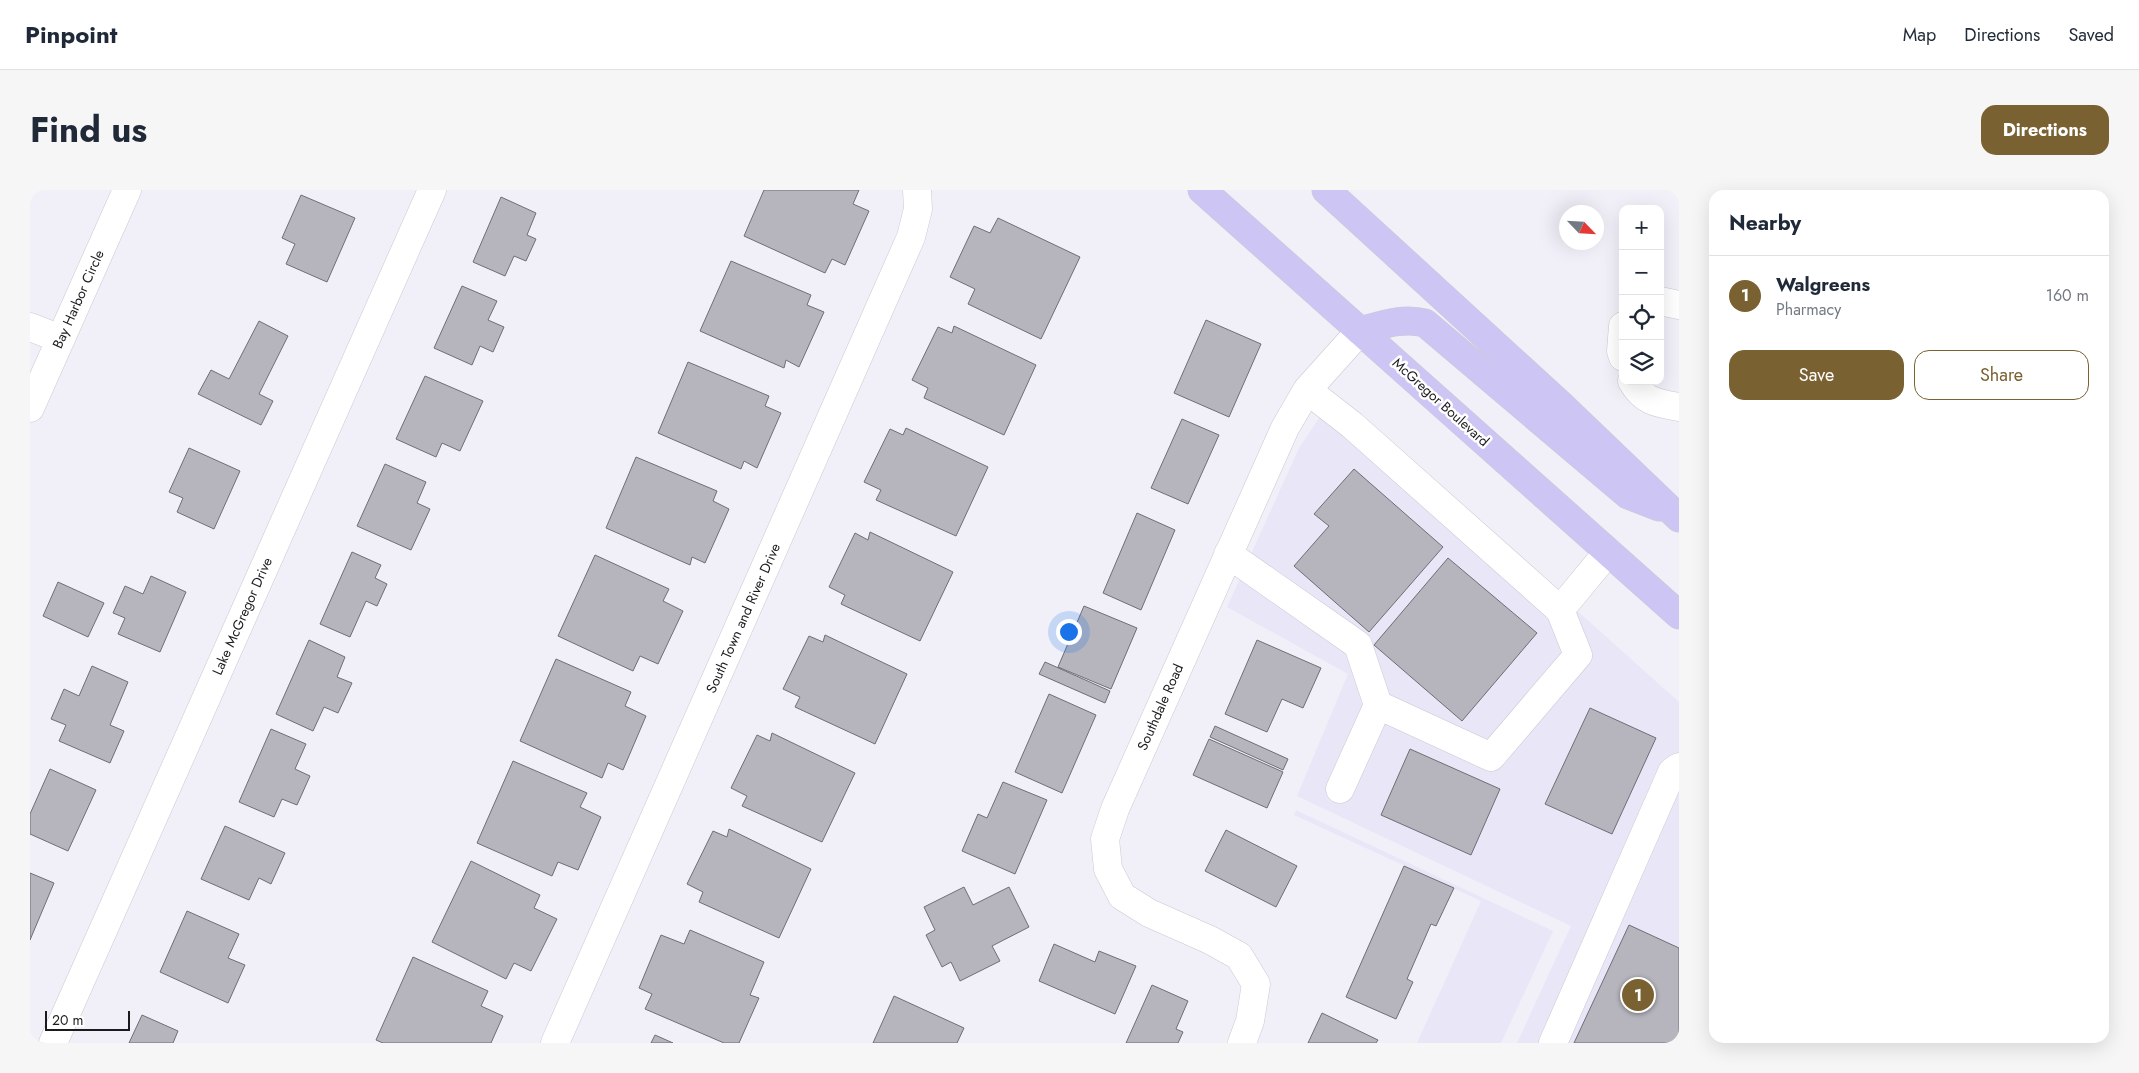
<!DOCTYPE html>
<html lang="en">
<head>
<meta charset="utf-8">
<style>
	:root { --surface:#fff; --page:#f6f6f7; --text:#1f2937; --muted:#747a83; --line:#e0e1e3; --accent:#7a6132 }
	body { margin:0; font-family:Jost,sans-serif; background:var(--page); color:var(--text) }
	.controls { position:absolute; right:15px; top:15px; display:grid; overflow:hidden; border-radius:10px; box-shadow:0 5px 20px #0002 }
	.controls button { width:45px; height:45px; display:grid; place-items:center; padding:0; border:0; border-bottom:1px solid var(--line); background:var(--surface); color:var(--text); font:25px sans-serif }
	.compass { position:absolute; left:1529px; top:15px; width:45px; height:45px; border-radius:50%; background:var(--surface); box-shadow:0 5px 20px #0002; rotate:115deg }
	.scale { position:absolute; left:15px; bottom:12px; width:85px; box-sizing:border-box; padding-left:5px; border:2px solid #1b1b1e; border-top:0; font-size:14px; line-height:18px; white-space:nowrap; color:#1b1b1e; -webkit-text-stroke:4px #fff; paint-order:stroke }
	.you { position:absolute; left:1038px; top:441px; width:18px; height:18px; margin:-12px; border:4px solid #fff; border-radius:50%; background:#1a73e8; box-shadow:0 0 0 8px #1a73e833 }
	.badge { display:grid; place-items:center; width:32px; height:32px; border-radius:50%; background:var(--accent); color:#fff; font-size:16px; font-weight:700 }
	.pin { position:absolute; translate:-50% -50%; border:2px solid #fff; box-shadow:0 1px 5px #0006 }
	.list { margin:0; padding:0; list-style:none }
	h2 { display:flex; justify-content:space-between; align-items:center; height:65px; margin:0; padding:0 20px; font-size:21px }
	h2 small { font-size:16px; font-weight:400; color:var(--muted) }
	.list li { display:grid; grid-template-columns:32px 1fr auto; gap:15px; align-items:center; box-sizing:border-box; height:80px; padding:0 20px; border-top:1px solid var(--line) }
	.list b { display:block; font-size:19px; white-space:nowrap }
	.list p { margin:0; font-size:16px; white-space:nowrap; color:var(--muted) }
	.list em { font-size:16px; font-style:normal; color:var(--muted) }
	.actions { display:flex; gap:10px; padding:15px 20px }
	.actions a { flex:1; padding:11px 0; border:1px solid var(--accent); border-radius:15px; text-align:center; font-size:18px; color:var(--accent) }
	.actions .main { background:var(--accent); color:#fff }
	.icon { flex:none; width:28px; height:28px; fill:none; stroke:currentColor; stroke-width:2; stroke-linecap:round; stroke-linejoin:round }
	.map { position:relative; flex:none; width:1649px; height:853px; overflow:hidden; border-radius:15px }
	header { display:flex; align-items:center; gap:30px; box-sizing:border-box; height:70px; padding:0 25px; background:var(--surface); border-bottom:1px solid var(--line) }
	header strong { font-size:24px }
	nav { display:flex; gap:28px; margin-inline-start:auto; font-size:18px }
	.intro { display:flex; align-items:center; justify-content:space-between; box-sizing:border-box; height:120px; padding:0 30px }
	h1 { margin:0; font-size:35px }
	.button { padding:12px 22px; border-radius:15px; background:var(--accent); color:#fff; font-size:18px; font-weight:700 }
	main { display:flex; gap:30px; padding:0 30px }
	aside { flex:1; background:var(--surface); border-radius:15px; box-shadow:0 5px 20px #0002 }
	.map>svg:first-child { display:block }
	.built { fill:#e8e6f7 }
	.building { fill:#b6b5bd; stroke:#6f6e76 }
	.lines { fill:none; stroke-linecap:round; stroke-linejoin:round }
	.minor-casing { stroke:#cac9d2; stroke-width:29 }
	.major-casing { stroke:#cdcdce; stroke-width:29 }
	.minor { stroke:#fff; stroke-width:28 }
	.major { stroke:#cdc5f4; stroke-width:28 }
	.labels { text-anchor:middle; stroke-width:5; stroke-linejoin:round; paint-order:stroke }
	.street-label { font-size:14px; fill:#1b1b1e; stroke:#fff }
</style>
</head>
<body>
<header>
<strong>Pinpoint</strong>
<nav><a>Map</a><a>Directions</a><a>Saved</a></nav>
</header>
<div class="intro"><h1>Find us</h1><a class="button">Directions</a></div>
<main>
<div class="map">
<svg width="1649" height="853" viewBox="0 0 1649 853">
	<rect width="100%" height="100%" fill="#f1f0f9"/>
	<path class="built" d="M 1305,204 L 1649,512 L 1649,853 L 1487,853 L 1541,736 L 1267,606 L 1318,484 L 1197,417 L 1269,258 Z
		M 1266,620 L 1523,741 L 1471,853 L 1387,853 L 1451,711 L 1264,625 Z"/>
	<path class="building" d="M 734,0 L 829,0 L 823,14 L 839,21 L 815,75 L 802,69 L 795,83 L 714,46 Z
		M 271,5 L 325,28 L 297,92 L 256,74 L 265,54 L 252,48 Z
		M 471,7 L 506,23 L 497,45 L 506,49 L 496,71 L 484,66 L 475,86 L 443,72 Z
		M 968,28 L 1050,67 L 1011,149 L 938,114 L 945,99 L 920,87 L 944,36 L 960,43 Z
		M 701,71 L 781,105 L 777,115 L 794,122 L 769,177 L 756,170 L 754,178 L 670,141 Z
		M 432,96 L 467,111 L 458,130 L 474,137 L 463,162 L 450,156 L 442,175 L 404,158 Z
		M 1176,130 L 1231,154 L 1199,227 L 1144,203 Z
		M 229,131 L 258,146 L 229,204 L 243,211 L 231,235 L 168,204 L 181,180 L 199,189 Z
		M 924,136 L 1006,175 L 974,245 L 894,208 L 898,198 L 882,190 L 908,137 L 922,143 Z
		M 658,172 L 739,206 L 735,216 L 751,223 L 727,278 L 714,271 L 711,279 L 628,243 Z
		M 395,186 L 453,211 L 430,261 L 412,253 L 406,267 L 366,249 Z
		M 1152,229 L 1189,245 L 1158,314 L 1121,298 Z
		M 876,238 L 958,277 L 926,346 L 846,310 L 851,300 L 834,292 L 860,239 L 873,245 Z
		M 159,258 L 210,281 L 184,339 L 147,322 L 153,308 L 139,302 Z
		M 606,267 L 687,301 L 683,311 L 699,319 L 675,373 L 662,367 L 660,375 L 576,338 Z
		M 355,274 L 396,292 L 387,313 L 400,319 L 381,360 L 327,336 Z
		M 1324,279 L 1413,357 L 1339,442 L 1264,376 L 1299,336 L 1284,324 Z
		M 1107,323 L 1145,340 L 1111,420 L 1073,403 Z
		M 840,342 L 923,382 L 890,451 L 811,414 L 815,405 L 799,397 L 825,343 L 838,350 Z
		M 322,362 L 351,375 L 345,388 L 357,394 L 347,416 L 336,411 L 320,447 L 290,434 Z
		M 565,365 L 639,399 L 633,411 L 653,421 L 628,474 L 610,466 L 603,481 L 528,446 Z
		M 1418,368 L 1507,443 L 1432,531 L 1344,455 Z
		M 121,386 L 156,402 L 130,462 L 88,444 L 95,428 L 83,423 L 95,396 L 113,404 Z
		M 28,392 L 74,413 L 58,447 L 13,426 Z
		M 1054,416 L 1107,438 L 1081,499 L 1028,477 Z
		M 795,445 L 877,484 L 845,554 L 765,517 L 770,507 L 753,499 L 779,446 L 793,452 Z
		M 279,450 L 315,467 L 307,487 L 322,493 L 308,523 L 294,517 L 283,541 L 246,524 Z
		M 1227,450 L 1291,478 L 1273,518 L 1252,509 L 1237,542 L 1195,524 Z
		M 526,469 L 601,502 L 595,516 L 616,526 L 593,580 L 578,573 L 572,588 L 490,551 Z
		M 1015,472 L 1080,501 L 1075,513 L 1009,484 Z
		M 62,476 L 98,492 L 80,535 L 94,541 L 80,573 L 29,551 L 36,535 L 21,529 L 34,499 L 49,506 Z
		M 1019,504 L 1066,525 L 1032,603 L 985,582 Z
		M 1560,518 L 1626,548 L 1582,644 L 1515,614 Z
		M 1185,536 L 1258,569 L 1253,580 L 1180,547 Z
		M 241,539 L 276,554 L 265,579 L 280,586 L 267,615 L 252,609 L 244,627 L 209,612 Z
		M 742,543 L 825,583 L 792,652 L 712,616 L 717,606 L 701,598 L 727,545 L 740,551 Z
		M 1179,549 L 1253,582 L 1237,618 L 1163,585 Z
		M 1380,559 L 1470,599 L 1441,665 L 1351,625 Z
		M 483,571 L 557,603 L 550,617 L 571,627 L 548,680 L 528,672 L 522,686 L 447,653 Z
		M 20,579 L 66,600 L 38,661 L 0,644 L 0,624 Z
		M 973,592 L 1017,610 L 985,684 L 932,661 L 948,624 L 957,628 Z
		M 195,636 L 255,663 L 241,694 L 229,688 L 219,710 L 171,689 Z
		M 699,639 L 781,679 L 749,748 L 669,712 L 673,702 L 657,694 L 683,641 L 697,647 Z
		M 1196,640 L 1267,676 L 1246,717 L 1175,681 Z
		M 441,671 L 510,705 L 504,718 L 527,729 L 501,781 L 484,773 L 476,789 L 402,752 Z
		M 1374,676 L 1424,698 L 1406,736 L 1401,734 L 1377,789 L 1383,792 L 1366,829 L 1316,807 Z
		M 0,683 L 24,693 L 0,750 Z
		M 934,697 L 943,715 L 979,697 L 999,737 L 962,756 L 970,771 L 930,791 L 921,772 L 912,777 L 896,745 L 905,740 L 894,717 Z
		M 157,721 L 209,744 L 198,768 L 215,775 L 198,813 L 130,782 Z
		M 1599,735 L 1649,758 L 1649,853 L 1544,853 Z
		M 660,740 L 734,772 L 720,805 L 729,808 L 709,853 L 694,853 L 615,819 L 622,804 L 609,798 L 631,745 L 654,754 Z
		M 1024,754 L 1065,772 L 1069,761 L 1106,776 L 1085,824 L 1009,791 Z
		M 383,767 L 458,801 L 451,816 L 473,826 L 461,853 L 353,853 L 346,850 Z
		M 1122,795 L 1158,811 L 1146,839 L 1153,842 L 1148,853 L 1096,853 Z
		M 864,806 L 934,838 L 927,853 L 843,853 Z
		M 1292,823 L 1348,850 L 1346,853 L 1278,853 Z
		M 112,825 L 148,841 L 143,853 L 99,853 Z
		M 625,845 L 643,853 L 621,853 Z"/>
	<g class="lines">
		<g class="minor-casing">
			<path id="minor" d="M 1630,111 L 1649,115
				M 1593,136 L 1591,161 L 1593,167
				M 0,137 L 31,149
				M 1602,191 C 1614,212 1627,213 1649,217
				M 0,218 L 97,0
				M 1198,364 L 1328,455 L 1348,515 L 1461,567 L 1548,465 L 1530,420 L 1322,235 L 1277,200
				M 1530,420 L 1578,362
				M 1310,599 L 1348,515
				M 23,853 L 402,0
				M 525,853 L 881,47 L 888,19 L 887,0
				M 1212,853 L 1220,831 L 1226,794 L 1209,766 L 1180,750 L 1119,723 L 1092,706 L 1078,679 L 1075,649 L 1085,619 L 1255,238 L 1277,200 L 1330,141
				M 1523,853 L 1642,582 L 1649,577"/>
		</g>
		<g class="major-casing">
			<path id="major" d="M 1172,0 L 1649,425
				M 1296,0 L 1532,216 L 1649,328
				M 1330,141 C 1352,135 1373,127 1395,133 L 1598,305 L 1629,317"/>
		</g>
		<use href="#minor" class="minor"/>
		<use href="#major" class="major"/>
	</g>
	<g class="labels">
		<g class="street-label">
			<text transform="translate(48 109) rotate(-66)" y="5">Bay Harbor Circle</text>
			<text transform="translate(1411 212) rotate(42)" y="5">McGregor Boulevard</text>
			<text transform="translate(212 426) rotate(-66)" y="5">Lake McGregor Drive</text>
			<text transform="translate(713 428) rotate(-66)" y="5">South Town and River Drive</text>
			<text transform="translate(1130 517) rotate(-66)" y="5">Southdale Road</text>
		</g>
	</g>
</svg>
<div class="controls">
<button>+</button>
<button>−</button>
<button><svg class="icon" aria-label="locate" viewBox="0 0 24 24"><circle cx="12" cy="12" r="6"/><path d="M12 2v4M12 18v4M2 12h4M18 12h4"/></svg></button>
<button><svg class="icon" aria-label="layers" viewBox="0 0 24 24"><path d="M12 4l9 5-9 5-9-5zM3 14l9 5 9-5"/></svg></button>
</div>
<svg class="compass" viewBox="-18 -18 36 36"><path d="M0-13l5 13h-10z" fill="#e53935"/><path d="M0 13l5-13h-10z" fill="#747a83"/></svg>
<div class="scale">20 m</div>
<div class="you"></div>
<div class="pin badge" style="left:1608px;top:805px">1</div>
</div>
<aside>
<h2>Nearby<small></small></h2>
<ul class="list">
<li><span class="badge">1</span><div><b>Walgreens</b><p>Pharmacy</p></div><em>160 m</em></li>
</ul>
<div class="actions"><a class="main">Save</a><a>Share</a></div>
</aside>
</main>
</body>
</html>
